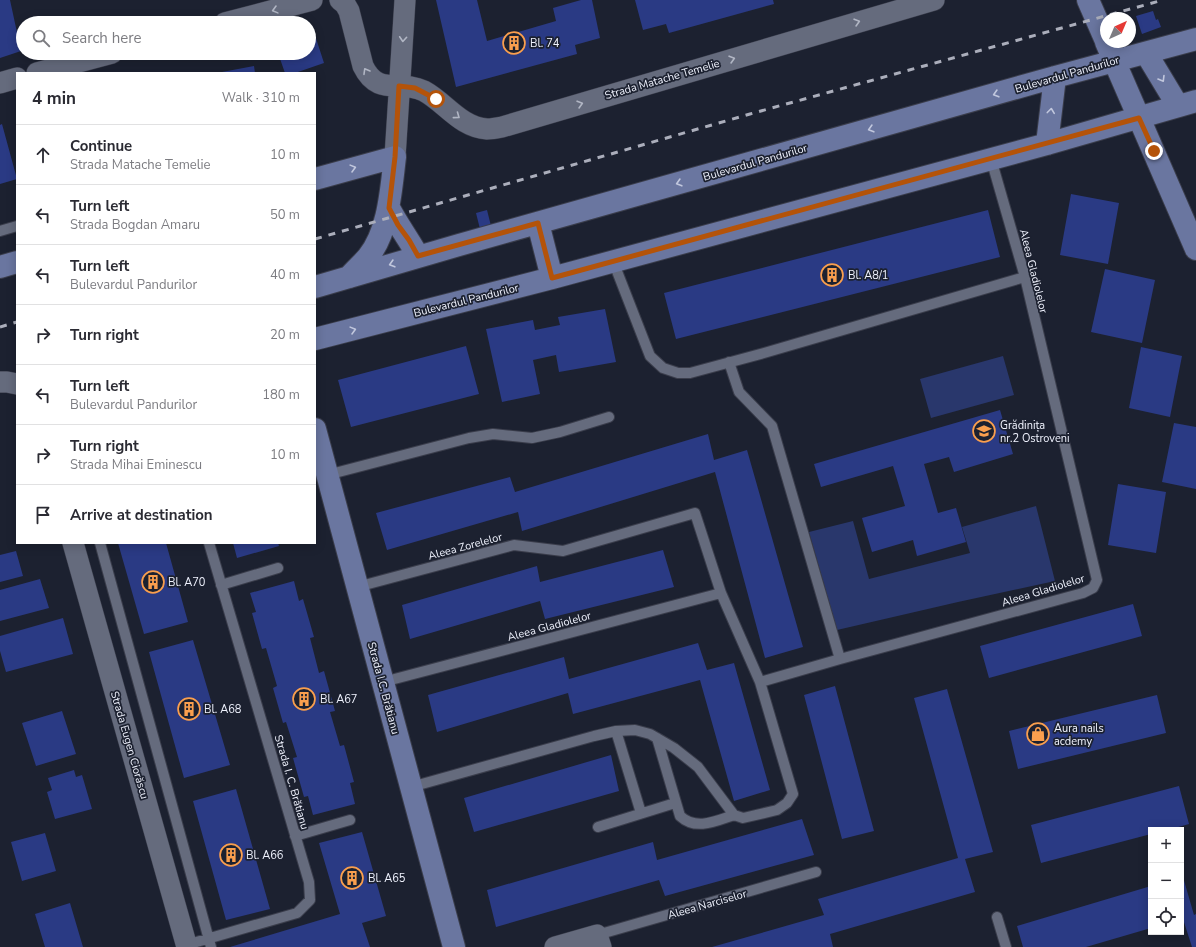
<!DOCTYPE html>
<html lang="en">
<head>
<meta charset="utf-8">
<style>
	:root { --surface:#fff; --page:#f2f2f3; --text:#2b2b33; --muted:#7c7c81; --line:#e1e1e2 }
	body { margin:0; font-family:"Nunito Sans",sans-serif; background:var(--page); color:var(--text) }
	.controls { position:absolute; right:12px; bottom:12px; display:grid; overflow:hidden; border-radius:0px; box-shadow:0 2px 10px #0003 }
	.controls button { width:36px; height:36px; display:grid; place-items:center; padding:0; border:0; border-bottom:1px solid var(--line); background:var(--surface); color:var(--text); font:20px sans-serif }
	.compass { position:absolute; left:1100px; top:12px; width:36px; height:36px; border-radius:50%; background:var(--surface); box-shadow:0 2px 10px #0003; rotate:44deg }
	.stop { position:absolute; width:12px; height:12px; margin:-9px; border:3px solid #b45309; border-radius:50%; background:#fff }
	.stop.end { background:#b45309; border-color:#fff; box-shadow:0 1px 4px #0008 }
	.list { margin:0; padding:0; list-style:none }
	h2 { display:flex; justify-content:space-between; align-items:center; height:52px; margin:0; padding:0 16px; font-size:17px }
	h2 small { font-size:13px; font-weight:400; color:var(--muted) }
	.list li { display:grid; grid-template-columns:26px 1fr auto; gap:12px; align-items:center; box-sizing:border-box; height:60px; padding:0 16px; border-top:1px solid var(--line) }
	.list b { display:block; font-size:15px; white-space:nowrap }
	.list p { margin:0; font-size:13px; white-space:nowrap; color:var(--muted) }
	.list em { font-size:13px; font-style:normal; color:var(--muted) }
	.icon { flex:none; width:22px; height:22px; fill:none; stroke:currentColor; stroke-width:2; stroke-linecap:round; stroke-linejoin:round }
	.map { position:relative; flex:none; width:1196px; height:947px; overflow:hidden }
	.search { position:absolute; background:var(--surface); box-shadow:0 2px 10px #0003; left:16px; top:16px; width:300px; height:44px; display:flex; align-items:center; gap:10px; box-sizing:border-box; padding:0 14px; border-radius:22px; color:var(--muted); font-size:15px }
	.panel { position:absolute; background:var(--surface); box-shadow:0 2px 10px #0003; left:16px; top:72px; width:300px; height:472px; border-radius:0px }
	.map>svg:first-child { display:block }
	.green { fill:#29376c }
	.building { fill:#2a3a84 }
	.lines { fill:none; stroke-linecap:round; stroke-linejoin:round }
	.lane-casing { stroke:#3a3d4b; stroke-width:12 }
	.street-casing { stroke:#3a3d4b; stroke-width:22 }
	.secondary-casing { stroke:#3a3d4b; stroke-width:24 }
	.lane { stroke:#656b7d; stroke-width:10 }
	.street { stroke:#656b7d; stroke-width:21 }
	.secondary { stroke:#6a76a0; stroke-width:22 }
	.rail { stroke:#abaebb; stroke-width:3; stroke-dasharray:7 7; stroke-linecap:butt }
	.oneway { stroke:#b1b6c4 }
	.oneway2 { stroke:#c1c7dd }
	.route { stroke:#b45309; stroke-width:5 }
	.labels { text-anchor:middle; stroke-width:3.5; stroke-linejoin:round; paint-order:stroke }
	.poi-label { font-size:11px; fill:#f0f3fe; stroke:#1c2130; text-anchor:start }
	.street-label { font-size:11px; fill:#f0f3fe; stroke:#1c2130 }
</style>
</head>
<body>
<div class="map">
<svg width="1196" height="947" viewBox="0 0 1196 947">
	<rect width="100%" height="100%" fill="#1c2130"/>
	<path class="green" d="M 1003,356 L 1014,395 L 931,418 L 920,379 Z
		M 1036,506 L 1055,581 L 958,602 L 837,630 L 809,532 L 853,521 L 869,579 L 970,553 L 962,527 Z"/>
	<path class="building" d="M 0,0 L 10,0 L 21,51 L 0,58 Z
		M 436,0 L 477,0 L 487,41 L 556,21 L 553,8 L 581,0 L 592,0 L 600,38 L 575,45 L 577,54 L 456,87 Z
		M 635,0 L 773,0 L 774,4 L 669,33 L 666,24 L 643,30 Z
		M 1153,11 L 1156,20 L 1158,19 L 1161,27 L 1142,34 L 1136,16 Z
		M 312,26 L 324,63 L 295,73 L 285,73 L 278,53 L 309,53 L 309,27 Z
		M 254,66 L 255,73 L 222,73 L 222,72 Z
		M 2,124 L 17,179 L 0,184 L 0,125 Z
		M 1071,194 L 1119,203 L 1108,264 L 1060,255 Z
		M 487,210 L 491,226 L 480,229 L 476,213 Z
		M 988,210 L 1000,257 L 676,339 L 664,293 Z
		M 1105,269 L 1155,280 L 1142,343 L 1091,332 Z
		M 605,309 L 616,362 L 559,372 L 556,355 L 533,360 L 540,394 L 502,402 L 486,329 L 533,320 L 535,330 L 560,325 L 558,317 Z
		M 466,346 L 479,394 L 351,427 L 338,380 Z
		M 1141,347 L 1182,356 L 1170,417 L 1129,408 Z
		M 1000,410 L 1013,454 L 954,472 L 949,457 L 924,464 L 938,513 L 956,508 L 966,542 L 917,556 L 913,540 L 872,552 L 862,518 L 905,506 L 893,466 L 821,487 L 814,464 Z
		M 1174,423 L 1196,427 L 1196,489 L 1162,482 Z
		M 708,434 L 714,460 L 747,450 L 803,647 L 765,658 L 715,472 L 522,531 L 518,512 L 387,550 L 376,513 L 510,477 L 515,492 Z
		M 1118,484 L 1166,492 L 1156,553 L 1108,545 Z
		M 118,543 L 166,543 L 188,622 L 144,634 Z
		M 233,543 L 278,543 L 279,546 L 237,558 Z
		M 663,550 L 674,587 L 545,619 L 540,601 L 410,639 L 402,605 L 537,566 L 540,582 Z
		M 16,551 L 23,576 L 0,582 L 0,555 Z
		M 40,579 L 49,608 L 0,621 L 0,590 Z
		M 294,581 L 299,601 L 303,599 L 314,637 L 310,638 L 319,673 L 324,671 L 335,711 L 330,712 L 340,746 L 344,745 L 354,782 L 350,783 L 355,804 L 313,815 L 308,796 L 304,797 L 293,758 L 297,757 L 286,722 L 283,723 L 273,688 L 277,686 L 266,648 L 262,649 L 252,613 L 256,612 L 250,593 Z
		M 1133,604 L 1142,636 L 989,678 L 980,646 Z
		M 63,618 L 73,654 L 6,672 L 0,651 L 0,636 Z
		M 193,640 L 230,765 L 184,778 L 149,652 Z
		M 698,643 L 707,670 L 734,663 L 770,790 L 734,801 L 700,680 L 573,714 L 568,693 L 437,732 L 428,695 L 564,657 L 569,679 Z
		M 835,686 L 874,831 L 842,839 L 804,695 Z
		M 947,689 L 993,852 L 965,859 L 975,892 L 830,934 L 833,947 L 712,947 L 824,915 L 818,899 L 958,858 L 914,698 Z
		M 1157,695 L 1166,733 L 1018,769 L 1009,731 Z
		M 62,711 L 76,754 L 36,766 L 22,723 Z
		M 611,755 L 619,791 L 474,832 L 464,798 Z
		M 74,770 L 76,777 L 82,775 L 92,809 L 55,819 L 47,792 L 52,790 L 48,778 Z
		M 1179,786 L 1189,824 L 1168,830 L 1151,830 L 1151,834 L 1041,863 L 1031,825 Z
		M 236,789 L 270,909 L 226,920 L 193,801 Z
		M 802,819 L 814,855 L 665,896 L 659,880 L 496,927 L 487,890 L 653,842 L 657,860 Z
		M 362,832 L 386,916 L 362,923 L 370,947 L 230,947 L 340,914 L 319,843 Z
		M 45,833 L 56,871 L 22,881 L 11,842 Z
		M 1183,877 L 1194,915 L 1196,914 L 1196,947 L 1192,947 L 1183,919 L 1181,919 L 1181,878 Z
		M 1151,886 L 1151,928 L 1086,947 L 1023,947 L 1017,926 Z
		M 70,903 L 83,947 L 45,947 L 35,914 Z"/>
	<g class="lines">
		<g class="lane-casing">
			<path id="lane" d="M 0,231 L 17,226
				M 613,261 L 650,356 L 663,368 L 678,373 L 690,373 L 764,353 L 1025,277
				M 729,362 L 739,392 L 772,426 L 840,659
				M 327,475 L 469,438 L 493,434 L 532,438 L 560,432 L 609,417
				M 100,543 L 211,947
				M 221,585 L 278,568
				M 357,587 L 514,545 L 563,551 L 695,513 L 721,593 L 383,682
				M 721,593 L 760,682 L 840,659 L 1083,593 L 1093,588 L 1097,580 L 1025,277 L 991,159
				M 616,731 L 641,813
				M 657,738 L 680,816 C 696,831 716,821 734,815
				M 411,787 L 594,736 L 616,731 L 635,730 L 650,734 L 674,748 L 698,767 L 734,815 L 743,818 L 777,810 L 787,803 L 793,794 L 760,682
				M 598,827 L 675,803
				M 295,836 L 350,820
				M 997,917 L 1006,947
				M 597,935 L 816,872
				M 186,945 L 297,913 L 310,900 L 309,882 L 209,543"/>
		</g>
		<g class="street-casing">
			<path id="street" d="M 340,0 L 345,4 L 349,11 L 363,66 C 378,97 399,79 424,91 C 446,103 460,127 487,129 C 491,129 497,128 502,127 L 934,0
				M 225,23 L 312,0
				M 37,73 L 112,53
				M 0,83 L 17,78
				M 395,157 L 405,0
				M 0,382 L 7,382 L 17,384
				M 73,543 L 187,947
				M 555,947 L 597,935 L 601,947"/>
		</g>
		<g class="secondary-casing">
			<path id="secondary" d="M 1088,0 L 1106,41
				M 1106,42 L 1196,249
				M 1146,53 L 1178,106
				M 1047,144 L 1055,77
				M 315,179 L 395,157 C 391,189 389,231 368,257 C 362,264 355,270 349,277
				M 389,208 C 398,225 409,240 418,256
				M 538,223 L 552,278
				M 0,267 L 17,262
				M 315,287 L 459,245 L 1055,77 L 1196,39
				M 315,339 L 552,278 L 1047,144 L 1196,101
				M 315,429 L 454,947"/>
		</g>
		<use href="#lane" class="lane"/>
		<use href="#street" class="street"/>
		<use href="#secondary" class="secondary"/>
		<path class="rail" d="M 315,239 L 750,114 L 1163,0
			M 0,327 L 17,322"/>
	</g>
	<defs><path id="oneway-chevron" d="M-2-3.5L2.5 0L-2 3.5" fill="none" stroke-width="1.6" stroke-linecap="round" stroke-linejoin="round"/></defs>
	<g class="oneway">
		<use href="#oneway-chevron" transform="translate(275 10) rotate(165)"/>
		<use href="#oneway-chevron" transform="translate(857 22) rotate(-16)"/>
		<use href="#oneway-chevron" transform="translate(403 39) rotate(94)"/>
		<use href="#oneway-chevron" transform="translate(732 59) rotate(-16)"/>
		<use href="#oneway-chevron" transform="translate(366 71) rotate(-120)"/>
		<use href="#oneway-chevron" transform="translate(580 104) rotate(-16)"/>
		<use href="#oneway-chevron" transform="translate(457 116) rotate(36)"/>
	</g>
	<g class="oneway2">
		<use href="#oneway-chevron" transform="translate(1162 79) rotate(59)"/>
		<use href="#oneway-chevron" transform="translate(996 94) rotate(164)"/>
		<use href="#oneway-chevron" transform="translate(1051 111) rotate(-83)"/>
		<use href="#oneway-chevron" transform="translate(871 129) rotate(164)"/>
		<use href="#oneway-chevron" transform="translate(353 168) rotate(-15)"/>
		<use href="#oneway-chevron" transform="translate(679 183) rotate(164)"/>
		<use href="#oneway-chevron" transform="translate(392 264) rotate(164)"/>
		<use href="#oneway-chevron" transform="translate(353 330) rotate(-15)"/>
	</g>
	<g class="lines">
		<path class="route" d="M 436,99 L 415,88 L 399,86 L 395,157 L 389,208 L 398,225 L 409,240 L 418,256 L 538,223 L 552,278 L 1139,118 L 1154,151"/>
	</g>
	<defs>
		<g id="building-ring" transform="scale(1.15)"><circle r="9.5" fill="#1c2130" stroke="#fa9f4e" stroke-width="1.5"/><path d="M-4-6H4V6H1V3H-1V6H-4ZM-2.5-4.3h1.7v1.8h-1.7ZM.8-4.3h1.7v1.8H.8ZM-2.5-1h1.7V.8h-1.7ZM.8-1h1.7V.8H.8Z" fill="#fa9f4e"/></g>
		<g id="school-ring" transform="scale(1.15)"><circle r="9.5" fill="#1c2130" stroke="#fa9f4e" stroke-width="1.5"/><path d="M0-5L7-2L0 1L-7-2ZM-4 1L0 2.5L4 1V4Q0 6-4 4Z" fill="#fa9f4e"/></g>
		<g id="shop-ring" transform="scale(1.15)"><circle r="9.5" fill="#1c2130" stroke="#fa9f4e" stroke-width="1.5"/><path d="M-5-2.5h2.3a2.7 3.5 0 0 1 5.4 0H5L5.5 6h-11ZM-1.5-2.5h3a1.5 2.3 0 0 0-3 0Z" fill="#fa9f4e"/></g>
	</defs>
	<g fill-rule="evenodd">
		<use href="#building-ring" x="514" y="43"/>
		<use href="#building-ring" x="832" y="275"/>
		<use href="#school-ring" x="984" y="431"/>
		<use href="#building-ring" x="153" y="582"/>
		<use href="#building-ring" x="304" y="699"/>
		<use href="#building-ring" x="189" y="709"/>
		<use href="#shop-ring" x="1038" y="734"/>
		<use href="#building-ring" x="231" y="855"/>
		<use href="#building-ring" x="352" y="878"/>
	</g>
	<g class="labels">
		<g class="poi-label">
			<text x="530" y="47">Bl. 74</text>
			<text x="848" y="279">Bl. A8/1</text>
			<text x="1000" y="429">Grădinița<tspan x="1000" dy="13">nr.2 Ostroveni</tspan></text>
			<text x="168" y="586">Bl. A70</text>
			<text x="320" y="703">Bl. A67</text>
			<text x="204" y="713">Bl. A68</text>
			<text x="1054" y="732">Aura nails<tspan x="1054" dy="13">acdemy</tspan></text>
			<text x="246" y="859">Bl. A66</text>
			<text x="368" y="882">Bl. A65</text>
		</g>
		<g class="street-label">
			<text transform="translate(1067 74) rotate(-16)" y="4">Bulevardul Pandurilor</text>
			<text transform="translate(662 79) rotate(-16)" y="4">Strada Matache Temelie</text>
			<text transform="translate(755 162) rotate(-16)" y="4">Bulevardul Pandurilor</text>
			<text transform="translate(1034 271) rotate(76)" y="4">Aleea Gladiolelor</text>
			<text transform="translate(466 300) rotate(-14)" y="4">Bulevardul Pandurilor</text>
			<text transform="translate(465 546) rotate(-15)" y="4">Aleea Zorelelor</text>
			<text transform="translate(1043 590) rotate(-17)" y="4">Aleea Gladiolelor</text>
			<text transform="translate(549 626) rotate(-15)" y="4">Aleea Gladiolelor</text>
			<text transform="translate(384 688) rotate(75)" y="4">Strada I.C. Brătianu</text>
			<text transform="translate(130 745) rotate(74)" y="4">Strada Eugen Ciorăscu</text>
			<text transform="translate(292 782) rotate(74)" y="4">Strada I. C. Brătianu</text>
			<text transform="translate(707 904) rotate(-16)" y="4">Aleea Narciselor</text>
		</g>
	</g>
</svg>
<div class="controls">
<button>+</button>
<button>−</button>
<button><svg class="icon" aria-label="locate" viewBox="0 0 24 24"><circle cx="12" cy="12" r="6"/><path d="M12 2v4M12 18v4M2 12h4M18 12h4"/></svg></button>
</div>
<svg class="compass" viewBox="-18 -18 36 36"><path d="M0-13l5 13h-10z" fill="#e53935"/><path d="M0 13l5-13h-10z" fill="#7c7c81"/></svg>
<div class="stop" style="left:436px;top:99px"></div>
<div class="stop end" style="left:1154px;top:151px"></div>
<div class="search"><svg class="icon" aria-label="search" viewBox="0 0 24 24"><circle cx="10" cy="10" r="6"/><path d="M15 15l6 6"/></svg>Search here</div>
<section class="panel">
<h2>4 min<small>Walk · 310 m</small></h2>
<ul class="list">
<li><svg class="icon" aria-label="ahead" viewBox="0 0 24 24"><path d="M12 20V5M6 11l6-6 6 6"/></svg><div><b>Continue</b><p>Strada Matache Temelie</p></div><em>10 m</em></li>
<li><svg class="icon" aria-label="left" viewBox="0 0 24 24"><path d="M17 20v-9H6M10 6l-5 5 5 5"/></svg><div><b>Turn left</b><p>Strada Bogdan Amaru</p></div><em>50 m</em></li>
<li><svg class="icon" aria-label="left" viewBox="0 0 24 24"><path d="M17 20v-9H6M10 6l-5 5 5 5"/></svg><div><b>Turn left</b><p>Bulevardul Pandurilor</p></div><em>40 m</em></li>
<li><svg class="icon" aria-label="right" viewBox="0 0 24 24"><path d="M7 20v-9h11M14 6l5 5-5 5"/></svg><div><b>Turn right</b></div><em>20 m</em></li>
<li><svg class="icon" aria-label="left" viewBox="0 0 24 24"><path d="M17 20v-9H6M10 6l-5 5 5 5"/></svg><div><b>Turn left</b><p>Bulevardul Pandurilor</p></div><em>180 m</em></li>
<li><svg class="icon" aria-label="right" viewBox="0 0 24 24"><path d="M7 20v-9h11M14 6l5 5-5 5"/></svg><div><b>Turn right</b><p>Strada Mihai Eminescu</p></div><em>10 m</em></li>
<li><svg class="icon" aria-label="arrive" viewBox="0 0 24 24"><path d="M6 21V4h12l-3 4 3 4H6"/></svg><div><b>Arrive at destination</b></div></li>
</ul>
</section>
</div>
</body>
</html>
